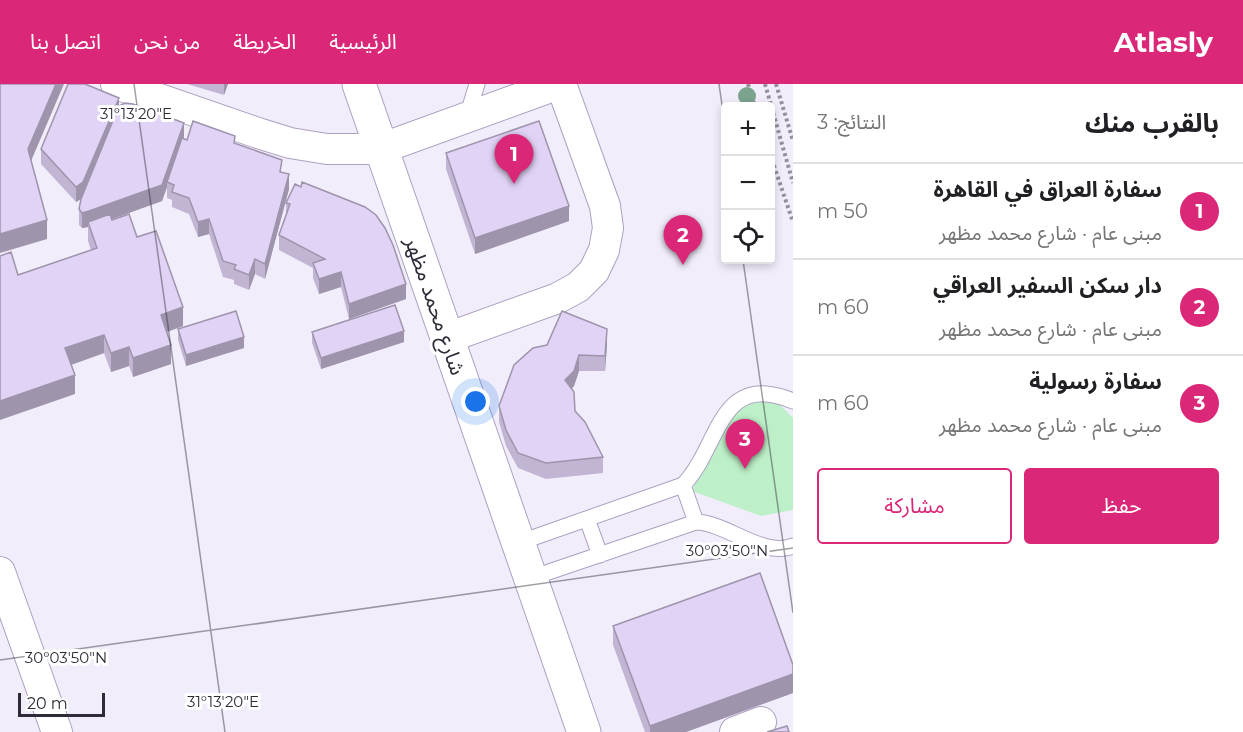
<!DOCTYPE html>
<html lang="ar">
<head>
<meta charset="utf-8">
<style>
	:root { --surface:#fff; --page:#f2f2f2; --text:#202124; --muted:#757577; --line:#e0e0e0; --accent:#db2777 }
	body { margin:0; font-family:Montserrat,"Noto Sans Arabic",sans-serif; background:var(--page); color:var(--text); direction:rtl }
	.controls { position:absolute; right:18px; top:18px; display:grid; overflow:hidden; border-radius:6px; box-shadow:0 3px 9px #0003 }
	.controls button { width:54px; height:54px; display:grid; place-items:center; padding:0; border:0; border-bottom:2px solid var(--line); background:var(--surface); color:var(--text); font:30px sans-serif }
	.scale { position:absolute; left:18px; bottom:15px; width:87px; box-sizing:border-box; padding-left:6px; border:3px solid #2f2a37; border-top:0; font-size:16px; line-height:21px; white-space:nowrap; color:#2f2a37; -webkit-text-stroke:4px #fff; paint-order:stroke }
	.you { position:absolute; left:476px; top:318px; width:21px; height:21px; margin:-15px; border:4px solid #fff; border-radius:50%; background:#1a73e8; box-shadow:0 0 0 9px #1a73e833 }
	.badge { display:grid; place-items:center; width:39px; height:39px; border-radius:50%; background:var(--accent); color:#fff; font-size:20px; font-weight:700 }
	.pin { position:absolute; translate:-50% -50px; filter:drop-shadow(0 2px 3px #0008) }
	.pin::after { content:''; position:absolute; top:32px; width:21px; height:18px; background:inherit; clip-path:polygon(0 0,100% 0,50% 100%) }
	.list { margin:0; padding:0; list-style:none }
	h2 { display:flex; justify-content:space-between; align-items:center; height:78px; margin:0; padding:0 24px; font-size:26px }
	h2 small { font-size:20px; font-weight:400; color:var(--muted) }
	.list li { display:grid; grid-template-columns:39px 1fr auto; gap:18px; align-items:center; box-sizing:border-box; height:96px; padding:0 24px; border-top:2px solid var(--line) }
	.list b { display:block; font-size:22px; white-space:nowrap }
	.list p { margin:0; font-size:20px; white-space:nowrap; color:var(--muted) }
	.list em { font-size:20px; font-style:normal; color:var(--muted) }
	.actions { display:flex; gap:12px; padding:18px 24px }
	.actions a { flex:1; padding:14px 0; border:2px solid var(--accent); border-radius:6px; text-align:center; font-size:21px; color:var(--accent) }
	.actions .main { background:var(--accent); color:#fff }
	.icon { flex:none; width:33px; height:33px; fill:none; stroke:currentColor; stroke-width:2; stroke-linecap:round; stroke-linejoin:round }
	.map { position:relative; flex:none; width:793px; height:648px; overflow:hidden; direction:ltr }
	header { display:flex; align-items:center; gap:36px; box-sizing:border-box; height:84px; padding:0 30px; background:var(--accent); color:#fff }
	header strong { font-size:28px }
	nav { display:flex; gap:33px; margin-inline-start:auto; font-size:21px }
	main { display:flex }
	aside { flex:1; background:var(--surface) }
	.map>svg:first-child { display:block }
	.green { fill:#bdf0c8 }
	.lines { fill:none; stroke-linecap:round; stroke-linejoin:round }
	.lane-casing { stroke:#ada0c1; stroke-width:17 }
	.street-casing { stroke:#ada0c1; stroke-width:32 }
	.secondary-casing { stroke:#ada0c1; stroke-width:35 }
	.path { stroke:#948f9d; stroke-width:4; stroke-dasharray:3 3; stroke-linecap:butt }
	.lane { stroke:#fff; stroke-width:15 }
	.street { stroke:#fff; stroke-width:30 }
	.secondary { stroke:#fff; stroke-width:33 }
	.tree { fill:#7ba38e }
	.wall { fill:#c2b5d4 }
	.shaded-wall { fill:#9e94ac }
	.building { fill:#e1d3f6; stroke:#9e94ac; stroke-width:1.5 }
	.ticks { fill:none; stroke:#2f2a37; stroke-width:1.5; stroke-opacity:0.45 }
	.labels { text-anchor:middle; stroke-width:6; stroke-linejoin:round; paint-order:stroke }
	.street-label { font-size:21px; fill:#2f2a37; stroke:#fff }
	.ticks-label { font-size:15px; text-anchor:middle; fill:#2f2a37; stroke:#fff; stroke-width:6; stroke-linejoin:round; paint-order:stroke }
</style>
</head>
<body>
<header>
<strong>Atlasly</strong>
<nav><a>الرئيسية</a><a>الخريطة</a><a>من نحن</a><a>اتصل بنا</a></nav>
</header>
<main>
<aside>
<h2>بالقرب منك<small>النتائج: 3</small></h2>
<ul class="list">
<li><span class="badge">1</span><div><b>سفارة العراق في القاهرة</b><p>مبنى عام · شارع محمد مظهر</p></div><em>50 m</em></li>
<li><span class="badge">2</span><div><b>دار سكن السفير العراقي</b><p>مبنى عام · شارع محمد مظهر</p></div><em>60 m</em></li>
<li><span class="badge">3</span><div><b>سفارة رسولية</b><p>مبنى عام · شارع محمد مظهر</p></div><em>60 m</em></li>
</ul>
<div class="actions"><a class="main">حفظ</a><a>مشاركة</a></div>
</aside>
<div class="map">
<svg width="793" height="648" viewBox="0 0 793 648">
	<rect width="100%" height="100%" fill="#f2edfb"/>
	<path class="green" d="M 736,318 L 777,318 L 793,334 L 793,426 L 761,432 L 692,407 L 711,363 Z"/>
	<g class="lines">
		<g class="lane-casing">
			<path id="lane" d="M 467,33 L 477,0
				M 683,401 L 696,438
				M 587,435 L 600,471
				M 518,459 L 683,401 C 720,364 718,285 793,317
				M 531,494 L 696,438 C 727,439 763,474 793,462"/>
		</g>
		<g class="street-casing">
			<path id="street" d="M 116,0 L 258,49 L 290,59 L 327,65 L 380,65 L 559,0
				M 447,254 L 558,214 L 578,203 L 594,187 L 604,166 L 608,144 L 605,122 L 561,0
				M 0,488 L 57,648
				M 735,648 L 761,638"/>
		</g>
		<g class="secondary-casing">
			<path id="secondary" d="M 359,0 L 584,648"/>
		</g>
		<path class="path" d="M 748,0 L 755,22
			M 765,0 L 793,99
			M 776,0 L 793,57
			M 770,70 L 793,138"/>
		<use href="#lane" class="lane"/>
		<use href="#street" class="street"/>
		<use href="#secondary" class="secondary"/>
	</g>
	<circle class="tree" cx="747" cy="12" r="9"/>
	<path class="wall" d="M 187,0 L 228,0 L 224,11 Z
		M 119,23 L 184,55 L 235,60 L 282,88 L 289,105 L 265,195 L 255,190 L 249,206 L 234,200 L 234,196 L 223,193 L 209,150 L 198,153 L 189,130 L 172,123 L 172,116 L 167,114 L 167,103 L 162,117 L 112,135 L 137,153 L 183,242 L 167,248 L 171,280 L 133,293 L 129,282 L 111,288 L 104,269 L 71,281 L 75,310 L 18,191 L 91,166 L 88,157 L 88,143 L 82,144 L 79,141 L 79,125 L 82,114 L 76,118 L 41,80 L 41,65 Z
		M 446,69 L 569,137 L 475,170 L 446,85 Z
		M 286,119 L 376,131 L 406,215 L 349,235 L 341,203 L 319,210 L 313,194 L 313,184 L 279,166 L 279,151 L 286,132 Z
		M 178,245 L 244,264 L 186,282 L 178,256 Z
		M 312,248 L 404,258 L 321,285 L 312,259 Z
		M 547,261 L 607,261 L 605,287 L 579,287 L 574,302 L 572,305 L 575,327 L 603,373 L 603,389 L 546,395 L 518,384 L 506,362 L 499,338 L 499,322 Z
		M 613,542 L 793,609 L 686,648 L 645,648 L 613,561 Z"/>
	<path class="shaded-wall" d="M 56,0 L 64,0 L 28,84 L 28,65 Z
		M 224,0 L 228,0 L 224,11 Z
		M 119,14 L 119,29 L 83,114 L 76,118 L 76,103 Z
		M 184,39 L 184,54 L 168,99 L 167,98 L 167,103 L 162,117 L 90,143 L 88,138 L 88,143 L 82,144 L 82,129 Z
		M 289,90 L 289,105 L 265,195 L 265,180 Z
		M 569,122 L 569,137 L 475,170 L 475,154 Z
		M 209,135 L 209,150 L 198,153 L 198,138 Z
		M 47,136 L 47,155 L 0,169 L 0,150 Z
		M 255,175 L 255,190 L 249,206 L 249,191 Z
		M 341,188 L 341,203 L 319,210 L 319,195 Z
		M 406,200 L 406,215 L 349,235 L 349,220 Z
		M 183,223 L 183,242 L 161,250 L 161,231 Z
		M 607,245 L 607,261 L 605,287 L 605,272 Z
		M 404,247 L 404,258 L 321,285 L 321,274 Z
		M 104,251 L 104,269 L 65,283 L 65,264 Z
		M 244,253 L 244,264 L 186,282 L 186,271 Z
		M 171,261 L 171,280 L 133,293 L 133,274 Z
		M 129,263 L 129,282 L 111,288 L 111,269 Z
		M 579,271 L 579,287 L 574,302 L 565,311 L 565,296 Z
		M 75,291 L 75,310 L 0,336 L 0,317 Z
		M 793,590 L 793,609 L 686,648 L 650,648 L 650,642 Z"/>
	<path class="building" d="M 0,0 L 56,0 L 28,65 L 47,136 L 0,150 Z
		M 68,0 L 85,0 L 119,14 L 83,98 L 76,103 L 41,65 Z
		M 125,19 L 133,20 L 184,39 L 162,101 L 89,127 L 82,129 L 79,125 L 81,115 L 119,22 Z
		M 193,37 L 235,52 L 234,59 L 282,76 L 280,88 L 289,90 L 265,180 L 255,175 L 249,191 L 234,185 L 236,181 L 223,177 L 209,135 L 198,138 L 189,114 L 172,108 L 174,101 L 167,98 L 182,54 L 187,56 Z
		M 539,37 L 569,122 L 475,154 L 446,69 Z
		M 302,98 L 365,123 L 376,131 L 385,144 L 393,161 L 406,200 L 349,220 L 341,188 L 319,195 L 313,179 L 325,175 L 279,151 L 290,120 L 286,119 L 295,100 L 301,103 Z
		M 110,130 L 112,136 L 129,130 L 137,153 L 156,147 L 183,223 L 161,231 L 171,261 L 133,274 L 129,263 L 111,269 L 104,251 L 65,264 L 75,291 L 0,317 L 0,172 L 11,168 L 18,191 L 97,164 L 88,138 Z
		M 395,221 L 404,247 L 321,274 L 312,248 Z
		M 236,227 L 244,253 L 186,271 L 178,245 Z
		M 562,227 L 607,245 L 605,272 L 579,271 L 574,287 L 565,296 L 574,308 L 575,327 L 585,338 L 603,373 L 546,379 L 518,369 L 506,346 L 499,322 L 514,281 L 533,264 L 547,261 Z
		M 760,489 L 793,581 L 793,590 L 650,642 L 613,542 Z
		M 787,642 L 789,648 L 767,648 Z"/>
	<path class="ticks" d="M 134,0 L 225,648M 719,0 L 726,49M 743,176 L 793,529M 0,576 L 793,464"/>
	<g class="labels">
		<g class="street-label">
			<text transform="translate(435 222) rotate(71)" y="7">شارع محمد مظهر</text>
		</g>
	</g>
	<g class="ticks-label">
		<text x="136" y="35">31°13'20"E</text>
		<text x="727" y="472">30°03'50"N</text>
		<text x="66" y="579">30°03'50"N</text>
		<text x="223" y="623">31°13'20"E</text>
	</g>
</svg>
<div class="controls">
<button>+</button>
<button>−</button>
<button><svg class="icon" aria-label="locate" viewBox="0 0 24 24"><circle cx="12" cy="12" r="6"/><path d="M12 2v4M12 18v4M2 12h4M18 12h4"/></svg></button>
</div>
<div class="scale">20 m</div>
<div class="you"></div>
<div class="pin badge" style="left:514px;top:100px">1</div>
<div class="pin badge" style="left:683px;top:181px">2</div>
<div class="pin badge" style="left:745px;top:385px">3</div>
</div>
</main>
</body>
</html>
